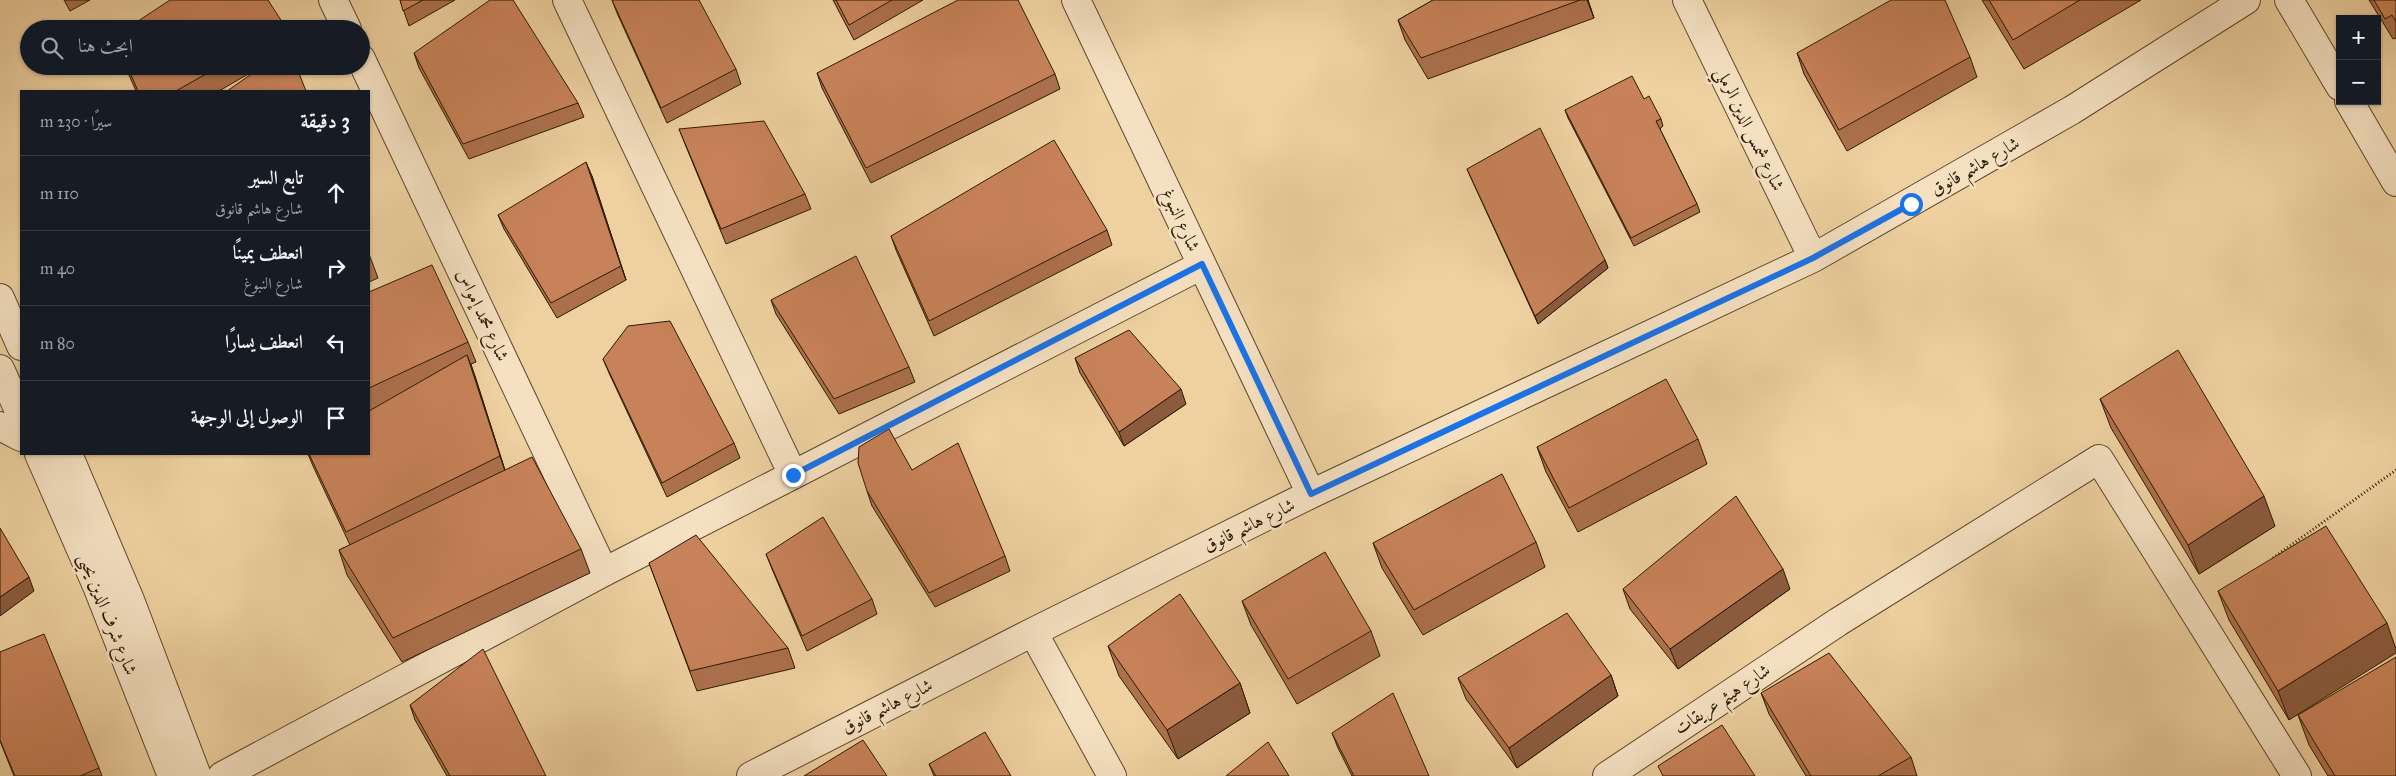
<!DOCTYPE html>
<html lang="ar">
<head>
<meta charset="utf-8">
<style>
	:root { --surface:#171b24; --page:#20242c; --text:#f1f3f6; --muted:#9ea1a6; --line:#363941 }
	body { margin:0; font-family:"IM FELL Great Primer",Amiri,serif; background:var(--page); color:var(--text); direction:rtl }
	.controls { position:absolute; right:15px; top:15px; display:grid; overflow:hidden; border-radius:0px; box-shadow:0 1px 4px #0004 }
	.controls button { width:45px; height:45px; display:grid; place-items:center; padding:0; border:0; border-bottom:1px solid var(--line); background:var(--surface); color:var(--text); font:25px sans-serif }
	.stop { position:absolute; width:15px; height:15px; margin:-11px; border:4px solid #1a73e8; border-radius:50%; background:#fff }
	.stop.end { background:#1a73e8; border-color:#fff; box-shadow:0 1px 5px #0008 }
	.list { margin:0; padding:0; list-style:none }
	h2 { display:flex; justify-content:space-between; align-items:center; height:65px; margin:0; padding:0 20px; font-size:21px }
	h2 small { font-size:16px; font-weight:400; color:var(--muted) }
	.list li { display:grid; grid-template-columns:32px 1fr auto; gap:15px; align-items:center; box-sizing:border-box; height:75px; padding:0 20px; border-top:1px solid var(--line) }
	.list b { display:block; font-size:19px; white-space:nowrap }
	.list p { margin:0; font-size:16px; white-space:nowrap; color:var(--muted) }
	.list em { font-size:16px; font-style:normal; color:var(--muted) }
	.icon { flex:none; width:28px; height:28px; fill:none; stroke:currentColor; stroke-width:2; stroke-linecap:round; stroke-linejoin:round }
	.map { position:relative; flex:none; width:2396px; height:776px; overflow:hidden; direction:ltr }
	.search { position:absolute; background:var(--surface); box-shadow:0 1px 4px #0004; left:20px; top:20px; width:350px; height:55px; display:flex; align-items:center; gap:12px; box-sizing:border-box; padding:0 18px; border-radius:28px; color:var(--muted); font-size:19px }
	.panel { position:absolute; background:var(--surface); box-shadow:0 1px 4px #0004; left:20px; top:90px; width:350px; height:365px; border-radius:0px; direction:rtl }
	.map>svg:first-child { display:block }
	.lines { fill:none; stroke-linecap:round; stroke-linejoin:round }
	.minor-casing { stroke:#5c4829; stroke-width:30 }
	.path { stroke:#2b1a01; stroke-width:3; stroke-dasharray:1 2.5; stroke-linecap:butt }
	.minor { stroke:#f5e1c2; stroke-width:28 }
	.wall { fill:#ac704d; stroke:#2b1a01 }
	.shaded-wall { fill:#8c5b3e; stroke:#2b1a01 }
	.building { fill:#c88259; stroke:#2b1a01 }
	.route { stroke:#1a73e8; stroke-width:6 }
	.labels { text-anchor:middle; stroke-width:5; stroke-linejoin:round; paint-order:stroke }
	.street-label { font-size:18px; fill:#2b1a01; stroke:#f5e1c2 }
</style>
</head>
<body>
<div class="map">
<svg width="2396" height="776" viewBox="0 0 2396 776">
	<rect width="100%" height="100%" fill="#efd1a1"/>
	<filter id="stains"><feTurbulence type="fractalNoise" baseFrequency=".004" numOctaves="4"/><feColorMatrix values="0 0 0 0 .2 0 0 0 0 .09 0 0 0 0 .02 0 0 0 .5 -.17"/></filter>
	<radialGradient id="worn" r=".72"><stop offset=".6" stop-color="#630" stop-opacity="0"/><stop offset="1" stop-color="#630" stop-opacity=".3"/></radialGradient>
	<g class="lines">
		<g class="minor-casing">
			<path id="minor" d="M 333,0 L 347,29
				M 567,0 L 793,475
				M 1076,0 L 1311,494
				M 1687,0 L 1813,258
				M 2289,0 L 2340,86
				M 361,59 L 604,572
				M 2349,101 L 2396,182
				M 0,298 L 21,346
				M 0,369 L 21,415
				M 0,426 L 21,437
				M 39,454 L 97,586 L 172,776
				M 68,454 L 130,600 L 197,776
				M 1033,632 L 1112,776
				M 222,776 L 604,572 L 1202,265
				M 751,776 L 1033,632 L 1311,494 L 1813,258 L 2072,110 L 2246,0
				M 1607,776 L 1838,622 L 2099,459 L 2297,776"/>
		</g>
		<path class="path" d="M 2273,558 L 2396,470"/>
		<use href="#minor" class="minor"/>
	</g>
	<path class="wall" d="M 64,0 L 90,0 L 70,11 Z
		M 400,0 L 455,0 L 409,26 Z
		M 612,0 L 736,69 L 741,84 L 667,123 L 617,13 Z
		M 833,0 L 923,0 L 854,40 Z
		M 1433,0 L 1588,0 L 1594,18 L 1428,79 L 1405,40 L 1398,20 Z
		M 1982,0 L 2141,0 L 2024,69 Z
		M 2369,0 L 2396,0 L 2396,38 L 2393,39 Z
		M 414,53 L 578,103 L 584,117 L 469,159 L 419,68 Z
		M 1797,53 L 1970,57 L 1977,77 L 1847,151 L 1804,74 Z
		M 125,66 L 262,66 L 219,91 L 136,91 Z
		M 817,73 L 1055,74 L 1060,89 L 871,183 L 822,88 Z
		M 1644,99 L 1661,119 L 1663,126 L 1660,129 L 1697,204 L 1700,212 L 1634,246 L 1568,118 L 1565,110 Z
		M 679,129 L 805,194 L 811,209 L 726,244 L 685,144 Z
		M 1467,169 L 1605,260 L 1608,268 L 1538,324 L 1470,176 Z
		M 592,176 L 626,280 L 557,318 L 504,229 L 498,215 Z
		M 1107,230 L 1112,245 L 934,336 L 896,250 L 891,236 Z
		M 369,254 L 378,278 L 369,282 Z
		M 369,292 L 468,342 L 476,362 L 471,364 L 505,470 L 581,549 L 590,573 L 402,662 L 347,575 L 339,550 L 350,545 L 313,466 L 308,454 L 369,454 Z
		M 771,300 L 909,367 L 915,382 L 839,414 L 776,314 Z
		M 1075,358 L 1186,404 L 1124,446 L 1080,373 Z
		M 603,359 L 734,443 L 740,458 L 667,497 L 609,373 Z
		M 2100,399 L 2275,526 L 2199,574 L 2111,428 Z
		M 1698,439 L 1707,464 L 1578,532 L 1546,472 L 1537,447 Z
		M 912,470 L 1005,556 L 1010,571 L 935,607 L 872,506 L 867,491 Z
		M 1536,542 L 1545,567 L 1423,635 L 1382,568 L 1373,543 Z
		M 766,554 L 872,599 L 877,614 L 807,651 L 772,569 Z
		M 649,563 L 788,648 L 795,668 L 697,691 Z
		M 1623,589 L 1790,589 L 1678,669 L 1630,609 Z
		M 2218,591 L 2387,623 L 2289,720 L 2229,620 Z
		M 1242,601 L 1371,631 L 1380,656 L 1297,704 L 1251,625 Z
		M 1108,646 L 1240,683 L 1250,713 L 1178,759 L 1119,676 Z
		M 0,652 L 99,768 L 102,776 L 14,776 L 0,741 Z
		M 1611,675 L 1618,696 L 1517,768 L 1466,699 L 1458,678 Z
		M 1761,693 L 1911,757 L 1917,776 L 1806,776 L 1769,714 Z
		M 410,705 L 546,776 L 447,776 L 415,720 Z
		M 2298,715 L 2396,776 L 2328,776 L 2309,745 Z
		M 1332,733 L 1429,776 L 1352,776 L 1338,748 Z
		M 929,764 L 1011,776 L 934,776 Z"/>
	<path class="shaded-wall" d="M 1587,0 L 1588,0 L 1594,18 Z
		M 586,162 L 592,176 L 626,280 L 621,266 Z
		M 1605,260 L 1608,268 L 1538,324 L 1535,316 Z
		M 467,355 L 475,376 L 507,477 L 500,456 Z
		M 1181,389 L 1186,404 L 1124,446 L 1119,432 Z
		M 2264,496 L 2275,526 L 2199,574 L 2188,545 Z
		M 1783,569 L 1790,589 L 1678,669 L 1670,649 Z
		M 29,577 L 34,591 L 0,616 L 0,597 Z
		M 2387,623 L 2396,649 L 2396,653 L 2289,720 L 2278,691 Z
		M 1611,675 L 1618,696 L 1517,768 L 1509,748 Z
		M 1240,683 L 1250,713 L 1178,759 L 1167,730 Z"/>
	<path class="building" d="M 170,0 L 268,0 L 286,28 L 285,29 L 126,29 Z
		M 400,0 L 423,0 L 403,11 Z
		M 490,0 L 513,0 L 578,103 L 463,144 L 414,53 Z
		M 612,0 L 699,0 L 736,69 L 661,108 Z
		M 836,0 L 892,0 L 849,25 Z
		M 958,0 L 1018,0 L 1055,74 L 866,168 L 817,73 Z
		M 1433,0 L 1580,0 L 1421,58 L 1398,20 Z
		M 1891,0 L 1945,0 L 1970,57 L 1839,130 L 1797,53 Z
		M 1989,0 L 2080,0 L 2013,40 Z
		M 2374,0 L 2396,0 L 2396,22 L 2392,15 L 2385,19 Z
		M 127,66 L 220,66 L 176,91 L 138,91 Z
		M 263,66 L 296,66 L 306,91 L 227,91 Z
		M 1632,76 L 1644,99 L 1649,96 L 1661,119 L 1656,121 L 1697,204 L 1631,238 L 1565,110 Z
		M 764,121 L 805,194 L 721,229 L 679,129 Z
		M 1540,128 L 1605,260 L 1535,316 L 1467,169 Z
		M 1054,140 L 1107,230 L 929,321 L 891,236 Z
		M 586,162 L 621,266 L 551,303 L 498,215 Z
		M 856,256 L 909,367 L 834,399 L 771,300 Z
		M 432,265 L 468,342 L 369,388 L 369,292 Z
		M 670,321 L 734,443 L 662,483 L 603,359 L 628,326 Z
		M 1129,330 L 1181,389 L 1119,432 L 1075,358 Z
		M 2178,350 L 2264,496 L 2188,545 L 2100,399 Z
		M 467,355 L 500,456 L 346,532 L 309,454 L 369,454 L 369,411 Z
		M 1666,379 L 1698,439 L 1569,508 L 1537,447 Z
		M 889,429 L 912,470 L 958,443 L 1005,556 L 929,593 L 867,491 L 858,463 L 859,447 Z
		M 532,457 L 581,549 L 393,638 L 339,550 Z
		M 1502,474 L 1536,542 L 1414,610 L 1373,543 Z
		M 1736,496 L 1783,569 L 1670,649 L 1623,589 Z
		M 823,517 L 872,599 L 802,636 L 766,554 Z
		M 2326,526 L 2387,623 L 2278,691 L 2218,591 Z
		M 0,528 L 29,577 L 0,597 Z
		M 696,535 L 788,648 L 690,671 L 649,563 Z
		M 1325,552 L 1371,631 L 1288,679 L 1242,601 Z
		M 1180,594 L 1240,683 L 1167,730 L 1108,646 Z
		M 1567,613 L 1611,675 L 1509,748 L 1458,678 Z
		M 44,634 L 99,768 L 80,776 L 15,776 L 0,740 L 0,652 Z
		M 483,649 L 546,776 L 450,776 L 410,705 Z
		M 1829,653 L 1911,757 L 1878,776 L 1811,776 L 1761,693 Z
		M 2396,657 L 2396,776 L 2335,776 L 2298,715 Z
		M 1393,693 L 1429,776 L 1354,776 L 1332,733 Z
		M 1722,725 L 1755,776 L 1663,776 L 1658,766 Z
		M 985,732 L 1011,776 L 936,776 L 929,764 Z
		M 863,740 L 887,776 L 804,776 Z
		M 1268,742 L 1289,776 L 1226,776 Z"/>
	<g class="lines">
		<path class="route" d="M 793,475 L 1202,264 L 1311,494 L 1813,258 L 1911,204"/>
	</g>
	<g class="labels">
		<g class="street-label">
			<text transform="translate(1750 129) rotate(64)" y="6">شارع شمس الدين الرملي</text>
			<text transform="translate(1975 166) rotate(-30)" y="6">شارع هاشم قانوق</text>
			<text transform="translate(1181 220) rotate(65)" y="6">شارع النبوغ</text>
			<text transform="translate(483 315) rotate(65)" y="6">شارع محمد إمواس</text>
			<text transform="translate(1249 525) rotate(-26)" y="6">شارع هاشم قانوق</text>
			<text transform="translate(108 614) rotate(68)" y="6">شارع شرف الدين يحيى</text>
			<text transform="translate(1722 699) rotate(-34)" y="6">شارع هيثم عريقات</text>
			<text transform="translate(887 706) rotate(-27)" y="6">شارع هاشم قانوق</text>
		</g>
	</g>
	<rect width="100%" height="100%" filter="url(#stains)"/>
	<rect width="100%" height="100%" fill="url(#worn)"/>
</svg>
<div class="controls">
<button>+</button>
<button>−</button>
</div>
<div class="stop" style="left:1911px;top:204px"></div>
<div class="stop end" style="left:793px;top:475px"></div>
<div class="search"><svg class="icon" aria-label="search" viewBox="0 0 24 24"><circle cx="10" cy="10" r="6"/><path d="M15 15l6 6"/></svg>ابحث هنا</div>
<section class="panel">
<h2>3 دقيقة<small>سيرًا · 230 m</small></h2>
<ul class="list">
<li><svg class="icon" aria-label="ahead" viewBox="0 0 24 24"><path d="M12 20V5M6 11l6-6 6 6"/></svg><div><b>تابع السير</b><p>شارع هاشم قانوق</p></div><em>110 m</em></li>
<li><svg class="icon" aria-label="right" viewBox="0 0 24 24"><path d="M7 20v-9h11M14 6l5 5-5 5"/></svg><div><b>انعطف يمينًا</b><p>شارع النبوغ</p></div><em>40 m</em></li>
<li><svg class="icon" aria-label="left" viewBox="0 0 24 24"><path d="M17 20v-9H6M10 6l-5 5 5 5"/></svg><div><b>انعطف يسارًا</b></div><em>80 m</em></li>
<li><svg class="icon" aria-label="arrive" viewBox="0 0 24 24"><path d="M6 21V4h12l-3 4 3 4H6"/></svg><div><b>الوصول إلى الوجهة</b></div></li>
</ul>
</section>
</div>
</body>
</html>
